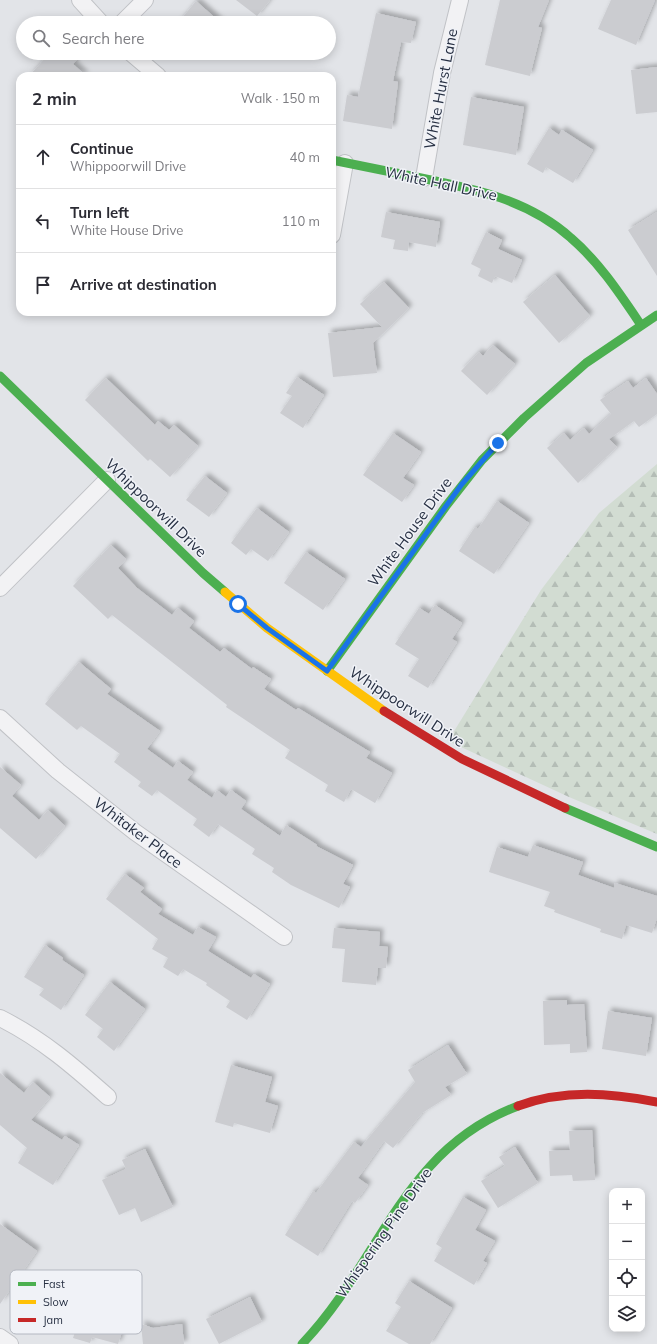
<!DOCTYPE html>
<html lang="en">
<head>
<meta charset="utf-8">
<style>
	:root { --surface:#fff; --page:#f2f2f3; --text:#2b2b33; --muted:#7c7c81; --line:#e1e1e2 }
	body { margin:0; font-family:Mulish,sans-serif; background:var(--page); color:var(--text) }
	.controls { position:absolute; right:12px; bottom:12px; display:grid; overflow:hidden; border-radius:8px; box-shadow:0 2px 10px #0003 }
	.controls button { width:36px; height:36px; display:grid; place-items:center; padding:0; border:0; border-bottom:1px solid var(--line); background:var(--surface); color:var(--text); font:20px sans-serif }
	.stop { position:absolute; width:12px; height:12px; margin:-9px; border:3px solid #1a73e8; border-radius:50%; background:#fff }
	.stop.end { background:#1a73e8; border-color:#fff; box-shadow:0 1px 4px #0008 }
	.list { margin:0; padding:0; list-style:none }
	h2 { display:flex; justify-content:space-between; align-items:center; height:52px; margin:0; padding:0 16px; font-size:17px }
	h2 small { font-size:13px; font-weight:400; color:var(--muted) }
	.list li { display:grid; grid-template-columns:26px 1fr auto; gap:12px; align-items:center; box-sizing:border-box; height:64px; padding:0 16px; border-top:1px solid var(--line) }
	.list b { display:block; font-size:15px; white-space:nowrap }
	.list p { margin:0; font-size:13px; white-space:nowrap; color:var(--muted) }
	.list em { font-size:13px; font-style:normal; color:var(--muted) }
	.icon { flex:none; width:22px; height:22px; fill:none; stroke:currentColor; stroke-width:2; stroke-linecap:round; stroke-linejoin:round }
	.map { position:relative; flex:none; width:657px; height:1344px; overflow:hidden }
	.search { position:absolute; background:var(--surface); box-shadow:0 2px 10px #0003; left:16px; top:16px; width:320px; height:44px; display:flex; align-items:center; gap:10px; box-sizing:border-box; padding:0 14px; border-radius:22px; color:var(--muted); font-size:15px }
	.panel { position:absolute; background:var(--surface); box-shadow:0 2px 10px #0003; left:16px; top:72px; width:320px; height:244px; border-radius:12px }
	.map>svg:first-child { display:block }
	.forest { fill:url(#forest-firs) }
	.building { fill:#cbccd0; filter:url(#shadow) }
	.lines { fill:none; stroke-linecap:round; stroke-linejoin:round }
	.street-casing { stroke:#c0c2c6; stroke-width:18 }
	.street { stroke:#f2f2f4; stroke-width:16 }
	.fast { stroke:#4caf50; stroke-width:9 }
	.slow { stroke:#ffc107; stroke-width:9 }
	.jam { stroke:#c62828; stroke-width:9 }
	.route { stroke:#1a73e8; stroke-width:5 }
	.labels { text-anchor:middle; stroke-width:3; stroke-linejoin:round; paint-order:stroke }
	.street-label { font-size:15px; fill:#273043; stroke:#f0f2f7 }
	.key { fill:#f0f2f7; stroke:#b4b8c1; stroke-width:1 }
	.key-label { font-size:11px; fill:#273043 }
</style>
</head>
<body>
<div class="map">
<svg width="657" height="1344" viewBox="0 0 657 1344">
	<defs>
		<pattern id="forest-firs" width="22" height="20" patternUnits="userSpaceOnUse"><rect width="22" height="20" fill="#d2dcd2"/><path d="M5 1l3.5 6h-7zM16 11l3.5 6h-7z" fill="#b4bdb6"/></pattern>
		<filter id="shadow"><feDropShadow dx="3.5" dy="-3.5" stdDeviation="2" flood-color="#0004"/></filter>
	</defs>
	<rect width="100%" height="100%" fill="#e2e4e8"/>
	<path class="forest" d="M 657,464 L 657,834 L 569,797 L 448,741 L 541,590 L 599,513 Z"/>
	<path class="building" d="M 236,0 L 270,0 L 257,16 Z
		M 500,0 L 549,0 L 538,27 L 542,28 L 530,76 L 485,65 Z
		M 611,0 L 655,0 L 636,45 L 598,29 Z
		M 196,1 L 221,23 L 178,23 Z
		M 376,13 L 416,22 L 411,43 L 401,42 L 393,81 L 398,82 L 392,129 L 343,121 L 347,95 L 358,97 Z
		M 50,53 L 83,53 L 73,64 L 86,76 L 29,76 Z
		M 657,67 L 657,112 L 636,114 L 631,70 Z
		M 471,97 L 524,107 L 516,155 L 463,145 Z
		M 549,128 L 559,135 L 562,130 L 593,150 L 573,183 L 546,167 L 543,173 L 527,164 Z
		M 386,212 L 440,222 L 436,247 L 409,242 L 408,251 L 393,249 L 395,240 L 381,237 Z
		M 657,212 L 657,276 L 628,230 Z
		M 486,232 L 502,240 L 498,249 L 522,260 L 512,283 L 495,276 L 492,283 L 478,276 L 481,269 L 471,264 Z
		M 555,275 L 590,316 L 559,343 L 523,302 Z
		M 384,282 L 409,308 L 373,343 L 377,373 L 333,377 L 328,333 L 382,327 L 360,304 Z
		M 493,345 L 515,364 L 487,395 L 461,371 L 479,352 L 483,356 Z
		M 297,377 L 324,395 L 303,428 L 280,413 L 292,396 L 286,393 Z
		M 106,378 L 155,425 L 158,421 L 169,430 L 174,425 L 198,446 L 170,477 L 150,459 L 148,461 L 85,400 Z
		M 646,378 L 657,394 L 657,414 L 639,427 L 634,421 L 609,439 L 617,447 L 578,483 L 547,448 L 564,433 L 570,440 L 584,428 L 589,434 L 611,414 L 600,400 L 628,381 L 633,388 Z
		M 393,433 L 421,452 L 403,478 L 414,485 L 402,502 L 363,475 Z
		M 205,476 L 227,493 L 209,517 L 186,500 Z
		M 497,501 L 529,523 L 494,574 L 459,551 L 475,527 L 478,529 Z
		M 257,508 L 289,532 L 268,561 L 251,549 L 246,555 L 231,543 Z
		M 111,545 L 126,559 L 118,568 L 137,588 L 172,615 L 178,608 L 194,621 L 189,628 L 220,652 L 224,648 L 252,669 L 253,667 L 271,679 L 264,689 L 296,710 L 298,708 L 370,752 L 366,758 L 392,773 L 375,803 L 351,789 L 344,802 L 325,791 L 328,785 L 285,758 L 290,750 L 226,707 L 227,705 L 112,615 L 108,619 L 73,586 Z
		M 306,552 L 345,579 L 323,610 L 284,583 Z
		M 435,605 L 462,623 L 452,639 L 457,642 L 428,688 L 408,676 L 419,659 L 395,644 L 419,608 L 429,614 Z
		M 79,662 L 111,689 L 107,694 L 160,731 L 147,749 L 173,768 L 178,761 L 193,772 L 187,780 L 212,798 L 217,790 L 226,797 L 231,790 L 246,801 L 241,809 L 280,836 L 286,825 L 317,845 L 316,846 L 353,865 L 343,884 L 350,887 L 339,908 L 291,885 L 272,872 L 274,868 L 252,854 L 255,849 L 218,824 L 209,837 L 193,825 L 197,819 L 157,790 L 152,796 L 138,786 L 141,782 L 114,762 L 120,754 L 81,726 L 77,730 L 45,704 Z
		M 0,767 L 21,785 L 12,796 L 39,820 L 48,810 L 65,826 L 36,859 L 0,828 Z
		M 533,845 L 583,862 L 578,875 L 614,888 L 615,883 L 657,896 L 657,918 L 652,933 L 626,925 L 622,939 L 600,932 L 601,929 L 554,912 L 555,910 L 544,906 L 550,892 L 489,872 L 497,847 L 528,857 Z
		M 125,874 L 144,888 L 140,892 L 162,909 L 158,914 L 193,935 L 198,927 L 216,937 L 208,951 L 251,978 L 254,974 L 270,984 L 247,1020 L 226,1007 L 230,1001 L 206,985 L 207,983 L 183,969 L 178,976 L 163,967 L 168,958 L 152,949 L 158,939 L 106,899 Z
		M 334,928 L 380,932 L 379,946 L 388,947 L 386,968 L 378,968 L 376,985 L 342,982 L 345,949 L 332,948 Z
		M 45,945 L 63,958 L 62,960 L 84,975 L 61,1010 L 39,995 L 44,989 L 24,977 Z
		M 110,982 L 145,1009 L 114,1051 L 97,1037 L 103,1029 L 85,1015 Z
		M 567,1000 L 567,1005 L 584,1004 L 587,1052 L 570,1053 L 570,1044 L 544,1045 L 543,1001 Z
		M 608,1011 L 652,1018 L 646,1056 L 602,1049 Z
		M 448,1045 L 467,1074 L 445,1087 L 451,1095 L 422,1113 L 393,1148 L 384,1141 L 358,1178 L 368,1185 L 355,1203 L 352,1201 L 318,1256 L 285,1235 L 313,1191 L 316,1193 L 354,1142 L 361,1147 L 415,1082 L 408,1070 Z
		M 231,1065 L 272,1077 L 265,1102 L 278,1106 L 270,1133 L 234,1123 L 233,1127 L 215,1122 Z
		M 0,1073 L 24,1093 L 33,1082 L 50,1097 L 31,1120 L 62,1140 L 65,1136 L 79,1145 L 53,1185 L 18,1163 L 27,1148 L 0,1125 Z
		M 592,1130 L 595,1180 L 573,1181 L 572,1175 L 550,1176 L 549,1151 L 570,1150 L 569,1131 Z
		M 515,1147 L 538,1183 L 498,1208 L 481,1181 L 505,1166 L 499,1157 Z
		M 145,1149 L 173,1207 L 141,1222 L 135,1208 L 119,1215 L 102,1180 L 126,1169 L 122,1160 Z
		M 463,1197 L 486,1210 L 475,1230 L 495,1241 L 483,1261 L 487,1263 L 474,1285 L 434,1261 L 442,1248 L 436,1244 Z
		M 0,1224 L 37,1251 L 0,1304 Z
		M 409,1281 L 452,1308 L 430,1344 L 409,1344 L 386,1331 L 401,1307 L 395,1303 Z
		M 250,1297 L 262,1322 L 219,1344 L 206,1319 Z
		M 84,1305 L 126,1319 L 118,1344 L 92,1337 L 90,1343 L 73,1338 Z
		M 141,1324 L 153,1328 L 182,1324 L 184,1344 L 143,1344 Z"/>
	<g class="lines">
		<g class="street-casing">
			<path id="street" d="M 80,0 L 101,23
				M 122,23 L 145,0
				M 131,53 L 158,76
				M 424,178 L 442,73 L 460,0
				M 332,235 L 345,163
				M 0,588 L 107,480
				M 0,718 L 58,771 L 135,832 L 284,937
				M 0,1018 C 42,1039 73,1066 108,1097
				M 0,1337 L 10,1344"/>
		</g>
		<use href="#street" class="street"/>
		<path class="fast" d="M 332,160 C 362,166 391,172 421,178 C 475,189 529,200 571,238 C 599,262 620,294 641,325
			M 0,376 L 203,573 L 225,592
			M 327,671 L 446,506 L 482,460 L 524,418 L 586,363 L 657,315
			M 565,808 L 657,847
			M 302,1344 C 381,1262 401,1150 518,1106"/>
		<path class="slow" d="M 225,592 L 267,628 L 384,711"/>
		<path class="jam" d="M 384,711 L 462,759 L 565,808
			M 518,1106 C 564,1089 611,1093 657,1102"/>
	</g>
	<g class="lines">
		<path class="route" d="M 238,604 L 267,628 L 327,671 L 462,484 L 498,443"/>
	</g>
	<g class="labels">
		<g class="street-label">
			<text transform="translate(441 89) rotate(-79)" y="5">White Hurst Lane</text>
			<text transform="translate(441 184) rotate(12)" y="5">White Hall Drive</text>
			<text transform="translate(156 508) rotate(44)" y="5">Whippoorwill Drive</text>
			<text transform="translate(410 532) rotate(-54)" y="5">White House Drive</text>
			<text transform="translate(407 707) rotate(33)" y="5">Whippoorwill Drive</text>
			<text transform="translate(138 833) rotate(37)" y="5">Whitaker Place</text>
			<text transform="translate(384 1233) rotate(-55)" y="5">Whispering Pine Drive</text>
		</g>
	</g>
	<rect x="10" y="1270" width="132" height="64" rx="6" class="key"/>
	<rect x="18" y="1282" width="18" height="4" fill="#4caf50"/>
	<rect x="18" y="1300" width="18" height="4" fill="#ffc107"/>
	<rect x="18" y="1318" width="18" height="4" fill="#c62828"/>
	<g class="key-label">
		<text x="43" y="1288">Fast</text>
		<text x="43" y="1306">Slow</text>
		<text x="43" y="1324">Jam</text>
	</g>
</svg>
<div class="controls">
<button>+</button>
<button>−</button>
<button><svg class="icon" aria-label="locate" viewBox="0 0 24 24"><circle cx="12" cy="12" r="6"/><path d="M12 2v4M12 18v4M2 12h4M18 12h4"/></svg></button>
<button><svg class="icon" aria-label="layers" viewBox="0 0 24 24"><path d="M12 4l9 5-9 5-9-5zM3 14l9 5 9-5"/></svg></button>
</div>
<div class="stop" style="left:238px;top:604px"></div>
<div class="stop end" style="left:498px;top:443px"></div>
<div class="search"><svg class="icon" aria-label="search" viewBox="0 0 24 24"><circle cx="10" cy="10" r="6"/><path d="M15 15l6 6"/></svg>Search here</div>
<section class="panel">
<h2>2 min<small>Walk · 150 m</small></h2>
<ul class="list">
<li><svg class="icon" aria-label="ahead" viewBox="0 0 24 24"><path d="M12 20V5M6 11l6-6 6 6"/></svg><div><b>Continue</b><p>Whippoorwill Drive</p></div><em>40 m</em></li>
<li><svg class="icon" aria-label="left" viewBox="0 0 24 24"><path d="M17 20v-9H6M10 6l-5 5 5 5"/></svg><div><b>Turn left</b><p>White House Drive</p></div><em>110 m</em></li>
<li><svg class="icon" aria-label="arrive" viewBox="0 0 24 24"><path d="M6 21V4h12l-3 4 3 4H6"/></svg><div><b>Arrive at destination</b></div></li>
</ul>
</section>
</div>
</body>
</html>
